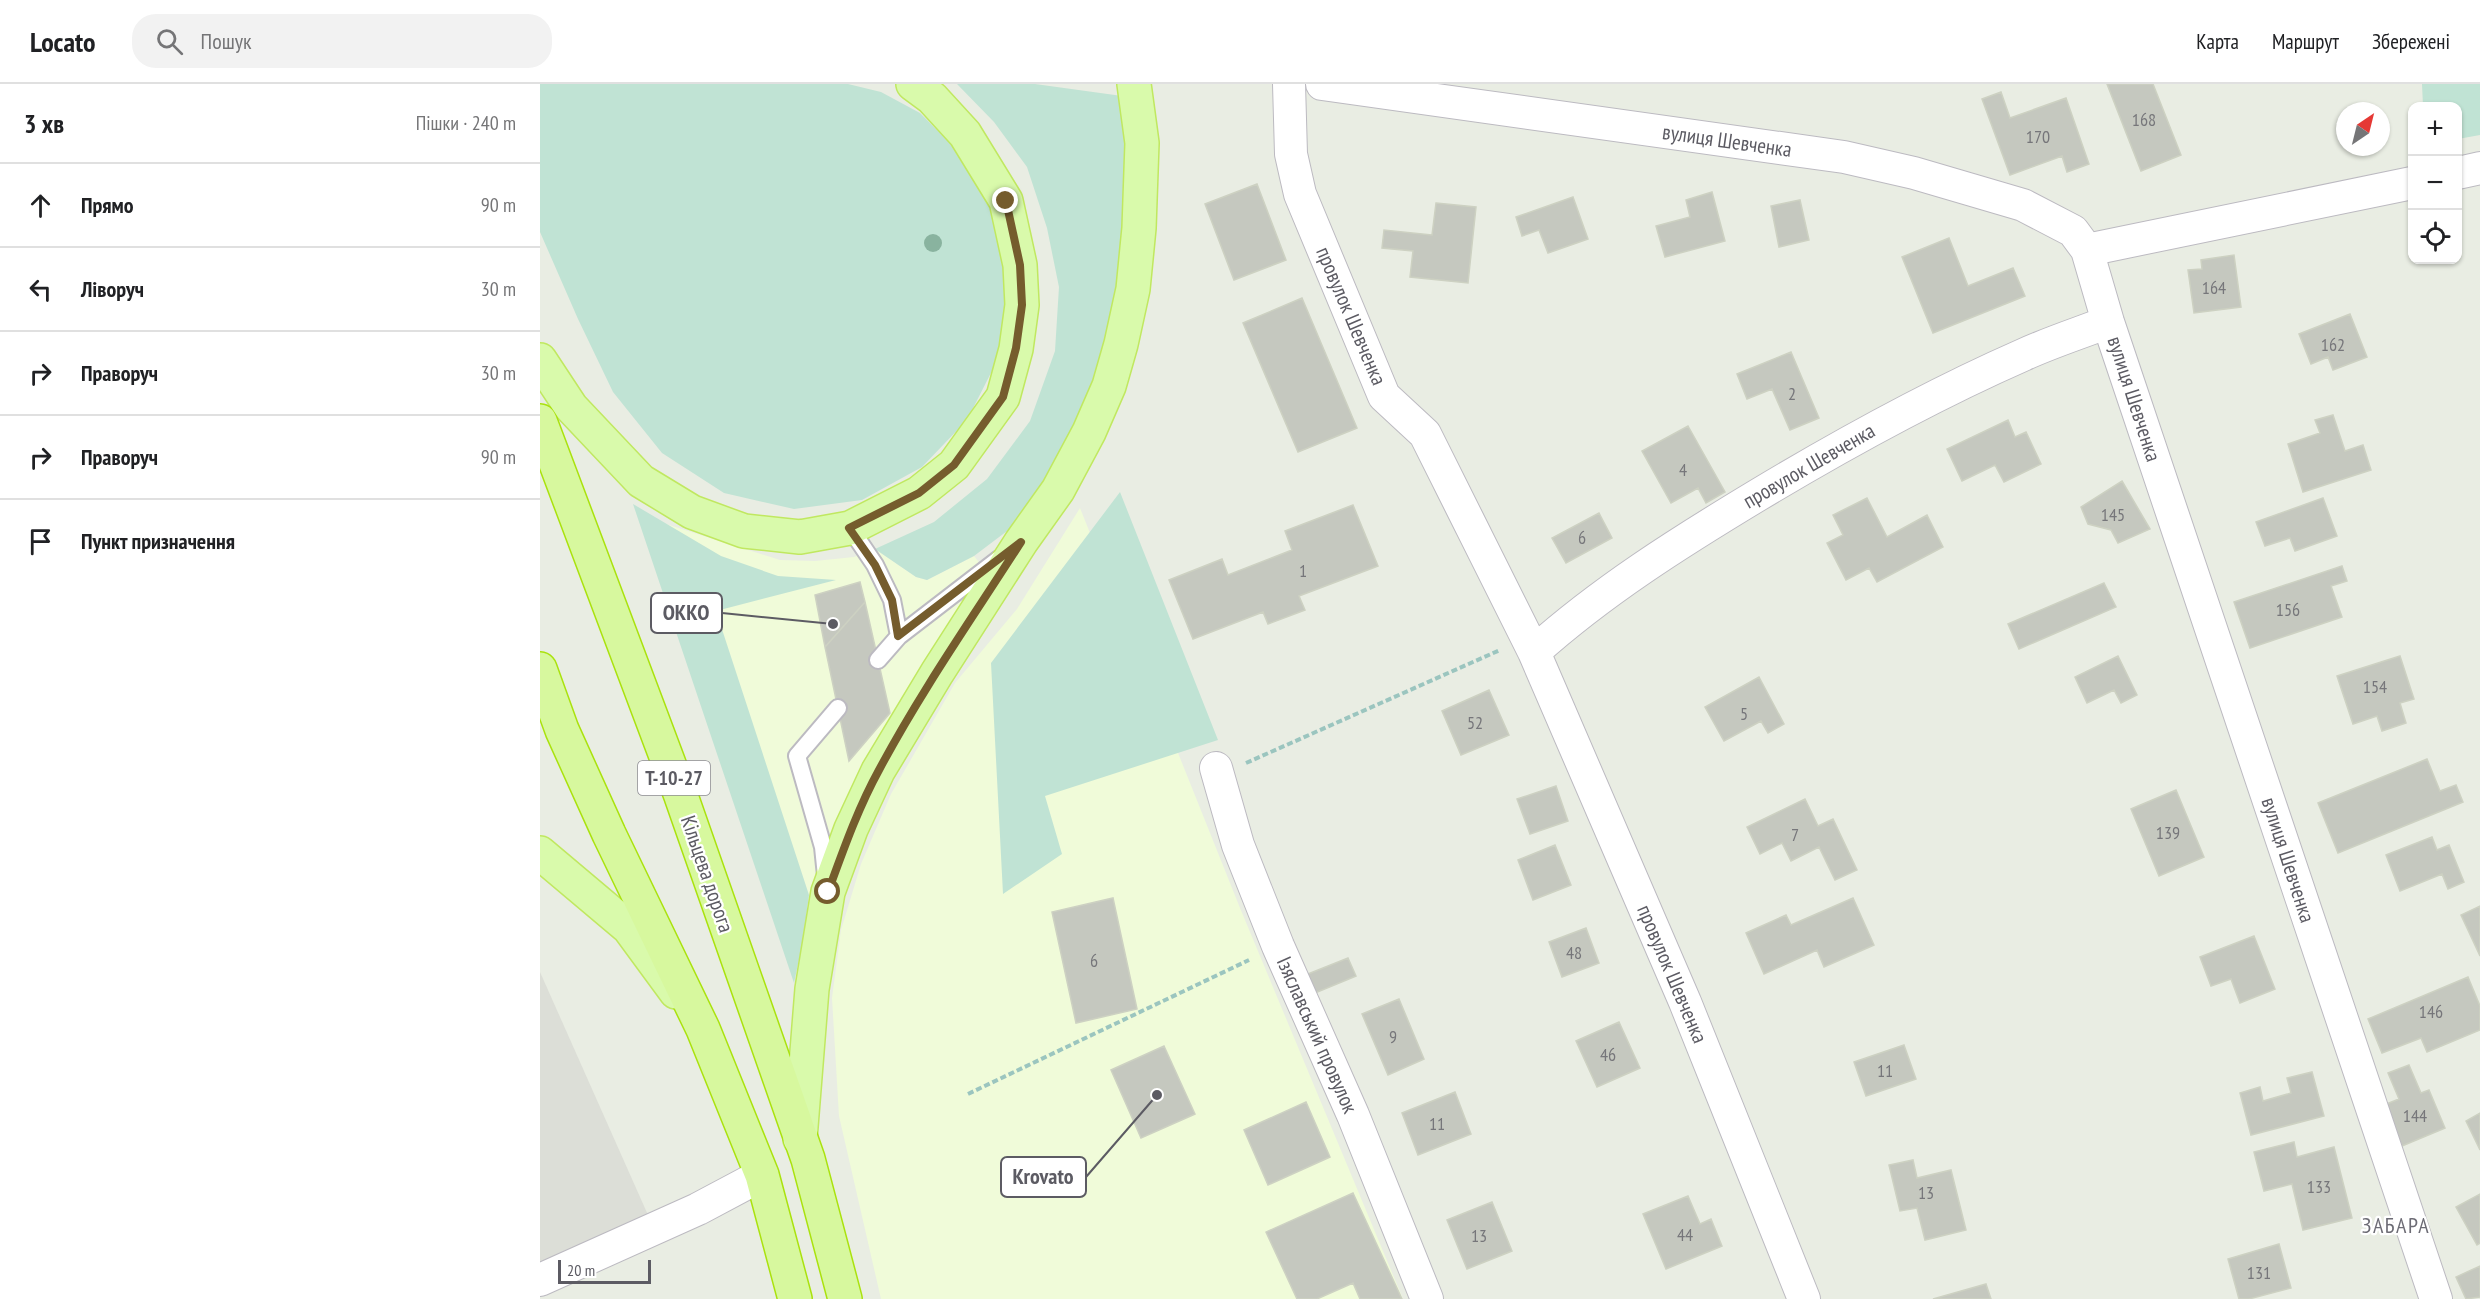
<!DOCTYPE html>
<html lang="uk">
<head>
<meta charset="utf-8">
<style>
	:root { --surface:#fff; --page:#f2f2f2; --text:#202124; --muted:#757577; --line:#e0e0e0 }
	body { margin:0; font-family:"PT Sans Narrow",sans-serif; background:var(--page); color:var(--text) }
	.controls { position:absolute; right:18px; top:18px; display:grid; overflow:hidden; border-radius:12px; box-shadow:0 2px 4px #0004 }
	.controls button { width:54px; height:54px; display:grid; place-items:center; padding:0; border:0; border-bottom:2px solid var(--line); background:var(--surface); color:var(--text); font:30px sans-serif }
	.compass { position:absolute; left:1796px; top:18px; width:54px; height:54px; border-radius:50%; background:var(--surface); box-shadow:0 2px 4px #0004; rotate:35deg }
	.scale { position:absolute; left:18px; bottom:15px; width:93px; box-sizing:border-box; padding-left:6px; border:3px solid #5c5b63; border-top:0; font-size:16px; line-height:21px; white-space:nowrap; color:#5c5b63; -webkit-text-stroke:4px #fff; paint-order:stroke }
	.stop { position:absolute; width:18px; height:18px; margin:-14px; border:4px solid #755c2d; border-radius:50%; background:#fff }
	.stop.end { background:#755c2d; border-color:#fff; box-shadow:0 2px 6px #0008 }
	.list { margin:0; padding:0; list-style:none }
	h2 { display:flex; justify-content:space-between; align-items:center; height:78px; margin:0; padding:0 24px; font-size:26px }
	h2 small { font-size:20px; font-weight:400; color:var(--muted) }
	.list li { display:grid; grid-template-columns:39px 1fr auto; gap:18px; align-items:center; box-sizing:border-box; height:84px; padding:0 24px; border-top:2px solid var(--line) }
	.list b { display:block; font-size:22px; white-space:nowrap }
	.list em { font-size:20px; font-style:normal; color:var(--muted) }
	.icon { flex:none; width:33px; height:33px; fill:none; stroke:currentColor; stroke-width:2; stroke-linecap:round; stroke-linejoin:round }
	.map { position:relative; flex:none; width:1940px; height:1215px; overflow:hidden }
	header { display:flex; align-items:center; gap:36px; box-sizing:border-box; height:84px; padding:0 30px; background:var(--surface); border-bottom:2px solid var(--line) }
	header strong { font-size:28px }
	nav { display:flex; gap:33px; margin-inline-start:auto; font-size:21px }
	.search { width:420px; height:54px; background:var(--page); display:flex; align-items:center; gap:15px; box-sizing:border-box; padding:0 21px; border-radius:24px; color:var(--muted); font-size:22px }
	main { display:flex }
	aside { flex:1; background:var(--surface) }
	.map>svg:first-child { display:block }
	.commercial { fill:#f0fbd9 }
	.industrial { fill:#dcded7 }
	.green { fill:#c0e3d4 }
	.building { fill:#c5c8bf; stroke:#cdd1c2; stroke-width:1.5 }
	.lines { fill:none; stroke-linecap:round; stroke-linejoin:round }
	.service-casing { stroke:#bcbac1; stroke-width:20 }
	.minor-casing { stroke:#bcbac1; stroke-width:34 }
	.primary-casing { stroke:#c0e860; stroke-width:36 }
	.trunk-casing { stroke:#aae20e; stroke-width:36 }
	.path { stroke:#9bc5bf; stroke-width:4; stroke-dasharray:6 3; stroke-linecap:butt }
	.service { stroke:#fff; stroke-width:16 }
	.minor { stroke:#fff; stroke-width:32 }
	.primary { stroke:#d9faab; stroke-width:33 }
	.trunk { stroke:#d7f89e; stroke-width:33 }
	.tree { fill:#89b39f }
	.route { stroke:#755c2d; stroke-width:8 }
	.labels { text-anchor:middle; stroke-width:4.5; stroke-linejoin:round; paint-order:stroke }
	.number-label { font-size:18px; fill:#76767a }
	.shield { fill:#fff; stroke:#8d8c92; stroke-width:1.5 }
	.shield-label { font-size:20px; font-weight:bold; fill:#5c5b63 }
	.street-label { font-size:21px; fill:#5c5b63; stroke:#fff }
	.neighbourhood-label { font-size:22px; letter-spacing:1.5px; fill:#6d6c75; stroke:#fff }
	.leader { fill:none; stroke:#5c5b63; stroke-width:2 }
	.callout-dot { fill:#5c5b63; stroke:#fff; stroke-width:2 }
	.callout { fill:#fff; stroke:#5c5b63; stroke-width:2 }
	.callout-label { font-size:22px; text-anchor:middle; font-weight:bold; fill:#5c5b63 }
</style>
</head>
<body>
<header>
<strong>Locato</strong>
<div class="search"><svg class="icon" aria-label="search" viewBox="0 0 24 24"><circle cx="10" cy="10" r="6"/><path d="M15 15l6 6"/></svg>Пошук</div>
<nav><a>Карта</a><a>Маршрут</a><a>Збережені</a></nav>
</header>
<main>
<aside>
<h2>3 хв<small>Пішки · 240 m</small></h2>
<ul class="list">
<li><svg class="icon" aria-label="ahead" viewBox="0 0 24 24"><path d="M12 20V5M6 11l6-6 6 6"/></svg><div><b>Прямо</b></div><em>90 m</em></li>
<li><svg class="icon" aria-label="left" viewBox="0 0 24 24"><path d="M17 20v-9H6M10 6l-5 5 5 5"/></svg><div><b>Ліворуч</b></div><em>30 m</em></li>
<li><svg class="icon" aria-label="right" viewBox="0 0 24 24"><path d="M7 20v-9h11M14 6l5 5-5 5"/></svg><div><b>Праворуч</b></div><em>30 m</em></li>
<li><svg class="icon" aria-label="right" viewBox="0 0 24 24"><path d="M7 20v-9h11M14 6l5 5-5 5"/></svg><div><b>Праворуч</b></div><em>90 m</em></li>
<li><svg class="icon" aria-label="arrive" viewBox="0 0 24 24"><path d="M6 21V4h12l-3 4 3 4H6"/></svg><div><b>Пункт призначення</b></div></li>
</ul>
</aside>
<div class="map">
<svg width="1940" height="1215" viewBox="0 0 1940 1215">
	<rect width="100%" height="100%" fill="#e9ede3"/>
	<path class="commercial" d="M 540,424 L 700,824 L 863,1215 L 341,1215 L 299,1032 L 292,914 L 301,846 L 321,780 L 351,710 L 415,599 L 477,525 Z
		M 126,440 L 240,476 L 275,477 L 314,473 L 335,465 L 376,493 L 387,496 L 434,472 L 450,492 L 315,704 L 288,757 L 269,811 L 263,856 Z"/>
	<path class="industrial" d="M 0,888 L 108,1131 L 0,1180 Z"/>
	<path class="green" d="M 0,0 L 308,0 L 341,8 L 380,29 L 420,69 L 450,117 L 463,175 L 466,229 L 456,279 L 427,336 L 382,383 L 322,416 L 254,425 L 184,409 L 122,369 L 73,308 L 38,235 L 0,148 Z
		M 417,0 L 495,0 L 582,12 L 590,114 L 582,203 L 554,309 L 487,432 L 434,472 L 387,496 L 376,493 L 335,465 L 394,438 L 447,395 L 490,337 L 515,267 L 519,203 L 507,144 L 487,83 L 454,38 Z
		M 1882,0 L 1940,0 L 1940,51 L 1918,55 L 1918,22 L 1883,22 Z
		M 580,408 L 678,656 L 505,712 L 522,770 L 463,810 L 451,579 Z
		M 93,420 L 181,472 L 238,492 L 296,496 L 176,527 L 269,811 L 263,856 L 254,899 Z"/>
	<path class="building" d="M 1567,0 L 1613,0 L 1641,71 L 1601,87 Z
		M 1461,8 L 1470,34 L 1526,14 L 1549,80 L 1527,88 L 1522,72 L 1470,91 L 1442,15 Z
		M 717,100 L 746,176 L 694,196 L 665,120 Z
		M 1172,108 L 1185,157 L 1125,173 L 1116,142 L 1150,133 L 1146,116 Z
		M 1033,113 L 1048,155 L 1008,169 L 999,146 L 982,152 L 976,133 Z
		M 1260,116 L 1269,156 L 1239,163 L 1231,122 Z
		M 896,119 L 936,123 L 928,199 L 870,193 L 873,167 L 842,164 L 844,146 L 892,151 Z
		M 1409,154 L 1428,202 L 1473,184 L 1485,212 L 1393,249 L 1362,173 Z
		M 1694,171 L 1701,223 L 1654,229 L 1648,186 L 1662,185 L 1661,176 Z
		M 762,214 L 817,344 L 758,368 L 703,239 Z
		M 1810,230 L 1827,273 L 1793,286 L 1788,273 L 1771,280 L 1759,250 Z
		M 1251,268 L 1279,334 L 1250,346 L 1232,305 L 1207,315 L 1197,290 Z
		M 1793,331 L 1805,367 L 1823,361 L 1831,386 L 1763,408 L 1748,360 L 1780,349 L 1775,336 Z
		M 1468,336 L 1475,353 L 1486,348 L 1501,380 L 1464,398 L 1455,381 L 1422,397 L 1407,365 Z
		M 1148,342 L 1185,408 L 1166,419 L 1158,404 L 1131,419 L 1102,367 Z
		M 1582,397 L 1610,445 L 1578,459 L 1571,446 L 1548,440 L 1541,423 Z
		M 1327,414 L 1347,453 L 1387,431 L 1403,463 L 1337,498 L 1329,484 L 1306,496 L 1287,459 L 1303,451 L 1293,431 Z
		M 1783,414 L 1797,452 L 1755,467 L 1750,454 L 1725,462 L 1716,438 Z
		M 813,421 L 838,482 L 759,512 L 765,526 L 728,540 L 723,528 L 653,555 L 629,496 L 682,475 L 688,491 L 752,466 L 745,447 Z
		M 1059,429 L 1072,454 L 1026,479 L 1012,454 Z
		M 1802,482 L 1807,497 L 1791,502 L 1802,533 L 1710,564 L 1694,518 Z
		M 320,498 L 325,518 L 285,563 L 275,511 Z
		M 1564,499 L 1576,523 L 1479,565 L 1468,540 Z
		M 325,518 L 350,629 L 309,677 L 285,563 Z
		M 1578,572 L 1597,611 L 1581,619 L 1574,606 L 1547,619 L 1535,593 Z
		M 1860,572 L 1874,615 L 1860,619 L 1866,639 L 1842,647 L 1837,632 L 1813,640 L 1797,592 Z
		M 1219,593 L 1244,640 L 1228,649 L 1221,637 L 1184,657 L 1165,623 Z
		M 949,606 L 969,651 L 921,671 L 902,627 Z
		M 1887,675 L 1900,707 L 1916,701 L 1923,718 L 1798,769 L 1778,719 Z
		M 1016,702 L 1028,737 L 990,750 L 977,715 Z
		M 1636,706 L 1664,773 L 1619,792 L 1591,725 Z
		M 1265,715 L 1278,742 L 1293,735 L 1317,786 L 1295,796 L 1279,763 L 1251,777 L 1242,759 L 1220,770 L 1207,743 Z
		M 1892,753 L 1897,766 L 1909,761 L 1924,798 L 1908,805 L 1902,790 L 1860,807 L 1846,771 Z
		M 1015,761 L 1031,801 L 993,816 L 978,776 Z
		M 573,814 L 597,925 L 536,939 L 512,828 Z
		M 1313,814 L 1334,861 L 1284,883 L 1277,866 L 1224,890 L 1206,849 L 1246,831 L 1251,841 Z
		M 1940,822 L 1940,872 L 1921,831 Z
		M 1046,844 L 1059,879 L 1022,893 L 1009,858 Z
		M 1714,852 L 1735,905 L 1700,919 L 1691,895 L 1671,902 L 1660,873 Z
		M 808,874 L 816,892 L 775,909 L 768,890 Z
		M 1928,893 L 1940,922 L 1940,946 L 1887,968 L 1881,954 L 1842,969 L 1828,935 Z
		M 859,915 L 884,975 L 848,991 L 822,930 Z
		M 1079,938 L 1100,984 L 1057,1003 L 1036,957 Z
		M 1364,961 L 1376,995 L 1326,1012 L 1314,978 Z
		M 624,962 L 655,1030 L 601,1054 L 571,986 Z
		M 1869,981 L 1881,1009 L 1889,1006 L 1905,1044 L 1862,1062 L 1844,1021 L 1859,1015 L 1848,989 Z
		M 1772,988 L 1784,1032 L 1711,1051 L 1700,1009 L 1720,1003 L 1723,1017 L 1751,1009 L 1747,994 Z
		M 915,1008 L 931,1050 L 878,1071 L 862,1029 Z
		M 766,1018 L 790,1073 L 728,1101 L 704,1046 Z
		M 1940,1029 L 1940,1066 L 1926,1037 Z
		M 1754,1058 L 1757,1073 L 1794,1063 L 1812,1134 L 1763,1146 L 1752,1100 L 1724,1107 L 1714,1068 Z
		M 1373,1076 L 1377,1094 L 1411,1086 L 1426,1146 L 1385,1156 L 1377,1124 L 1360,1127 L 1349,1081 Z
		M 813,1109 L 862,1215 L 820,1215 L 813,1199 L 777,1215 L 757,1215 L 726,1148 Z
		M 1940,1110 L 1940,1159 L 1937,1161 L 1916,1123 Z
		M 1148,1112 L 1160,1140 L 1171,1135 L 1182,1162 L 1126,1185 L 1103,1130 Z
		M 952,1118 L 972,1167 L 927,1185 L 907,1136 Z
		M 1739,1160 L 1751,1204 L 1709,1215 L 1699,1215 L 1688,1175 Z
		M 1940,1182 L 1940,1213 L 1926,1215 L 1916,1193 Z
		M 1446,1200 L 1451,1215 L 1393,1215 Z"/>
	<g class="lines">
		<g class="service-casing">
			<path id="service" d="M 310,444 L 335,481 L 352,516 L 359,552
				M 338,576 L 359,552 L 459,475
				M 286,792 L 283,763 L 257,672 L 298,624"/>
		</g>
		<g class="minor-casing">
			<path id="minor" d="M 749,0 L 751,70 L 760,110 L 844,312 L 885,350 L 994,568 L 1145,918 L 1264,1215
				M 782,0 L 1304,73 L 1374,89 L 1483,121 L 1533,147 L 1547,166 L 1568,238 L 1896,1215
				M 1918,89 L 1940,84
				M 1547,166 L 1872,99
				M 994,568 C 1062,507 1140,458 1218,411 C 1303,360 1392,311 1483,271 C 1511,258 1540,249 1568,238
				M 676,684 L 698,761 L 738,862 L 813,1031 L 887,1215
				M 0,1196 L 158,1125 L 222,1091"/>
		</g>
		<g class="primary-casing">
			<path id="primary" d="M 0,276 L 31,323 L 101,397 L 152,428 L 204,447 L 260,453 L 310,444 L 379,409 L 414,381 L 463,313 L 476,265 L 482,221 L 480,181 L 466,117 L 425,50 L 392,14 L 373,0
				M 0,769 L 89,844 L 136,908
				M 260,1055 L 272,905 L 288,808 L 311,745 L 338,687 L 397,589 L 481,458 L 518,406 L 549,348 L 569,302 L 581,260 L 593,205 L 599,144 L 602,59 L 594,0"/>
		</g>
		<g class="trunk-casing">
			<path id="trunk" d="M 0,337 L 141,712 L 268,1075 L 305,1215
				M 0,585 L 22,646 L 69,750 L 163,945 L 222,1091 L 255,1215"/>
		</g>
		<path class="path" d="M 706,679 L 960,566
			M 428,1010 L 709,876"/>
		<use href="#service" class="service"/>
		<use href="#minor" class="minor"/>
		<use href="#primary" class="primary"/>
		<use href="#trunk" class="trunk"/>
	</g>
	<circle class="tree" cx="393" cy="159" r="9"/>
	<g class="lines">
		<path class="route" d="M 288,808 C 303,767 318,724 339,686 C 381,607 433,533 481,458 L 358,552 L 352,516 L 335,481 L 309,444 L 379,409 L 414,381 L 463,313 L 476,264 L 482,221 L 480,181 L 466,117"/>
	</g>
	<g class="labels">
		<g class="number-label">
			<text x="1604" y="42">168</text>
			<text x="1498" y="59">170</text>
			<text x="1674" y="210">164</text>
			<text x="1793" y="267">162</text>
			<text x="1252" y="316">2</text>
			<text x="1143" y="392">4</text>
			<text x="1573" y="437">145</text>
			<text x="1042" y="460">6</text>
			<text x="763" y="493">1</text>
			<text x="1748" y="532">156</text>
			<text x="1835" y="609">154</text>
			<text x="1204" y="636">5</text>
			<text x="935" y="645">52</text>
			<text x="1628" y="755">139</text>
			<text x="1255" y="757">7</text>
			<text x="1034" y="875">48</text>
			<text x="554" y="883">6</text>
			<text x="1891" y="934">146</text>
			<text x="853" y="959">9</text>
			<text x="1068" y="977">46</text>
			<text x="1345" y="993">11</text>
			<text x="1875" y="1038">144</text>
			<text x="897" y="1046">11</text>
			<text x="1779" y="1109">133</text>
			<text x="1386" y="1115">13</text>
			<text x="1145" y="1157">44</text>
			<text x="939" y="1158">13</text>
			<text x="1719" y="1195">131</text>
		</g>
		<rect class="shield" x="98" y="677" width="72" height="34" rx="4.5"/>
		<g class="shield-label">
			<text x="134" y="701">Т-10-27</text>
		</g>
		<g class="street-label">
			<text transform="translate(1187 57) rotate(8)" y="7">вулиця Шевченка</text>
			<text transform="translate(811 232) rotate(67)" y="7">провулок Шевченка</text>
			<text transform="translate(1594 315) rotate(72)" y="7">вулиця Шевченка</text>
			<text transform="translate(1269 382) rotate(-30)" y="7">провулок Шевченка</text>
			<text transform="translate(1748 776) rotate(72)" y="7">вулиця Шевченка</text>
			<text transform="translate(167 790) rotate(71)" y="7">Кільцева дорога</text>
			<text transform="translate(1132 890) rotate(67)" y="7">провулок Шевченка</text>
			<text transform="translate(777 951) rotate(66)" y="7">Ізяславський провулок</text>
		</g>
		<g class="neighbourhood-label">
			<text x="1856" y="1149">ЗАБАРА</text>
		</g>
	</g>
	<path class="leader" d="M293 540L182 529M617 1011L546 1093"/>
	<g class="callout-dot">
		<circle cx="293" cy="540" r="6"/>
		<circle cx="617" cy="1011" r="6"/>
	</g>
	<g class="callout">
		<rect x="111" y="509" width="71" height="40" rx="6"/>
		<rect x="461" y="1073" width="85" height="40" rx="6"/>
	</g>
	<g class="callout-label">
		<text x="146" y="536">ОККО</text>
		<text x="503" y="1100">Krovato</text>
	</g>
</svg>
<div class="controls">
<button>+</button>
<button>−</button>
<button><svg class="icon" aria-label="locate" viewBox="0 0 24 24"><circle cx="12" cy="12" r="6"/><path d="M12 2v4M12 18v4M2 12h4M18 12h4"/></svg></button>
</div>
<svg class="compass" viewBox="-18 -18 36 36"><path d="M0-13l5 13h-10z" fill="#e53935"/><path d="M0 13l5-13h-10z" fill="#757577"/></svg>
<div class="scale">20 m</div>
<div class="stop" style="left:288px;top:808px"></div>
<div class="stop end" style="left:466px;top:117px"></div>
</div>
</main>
</body>
</html>
